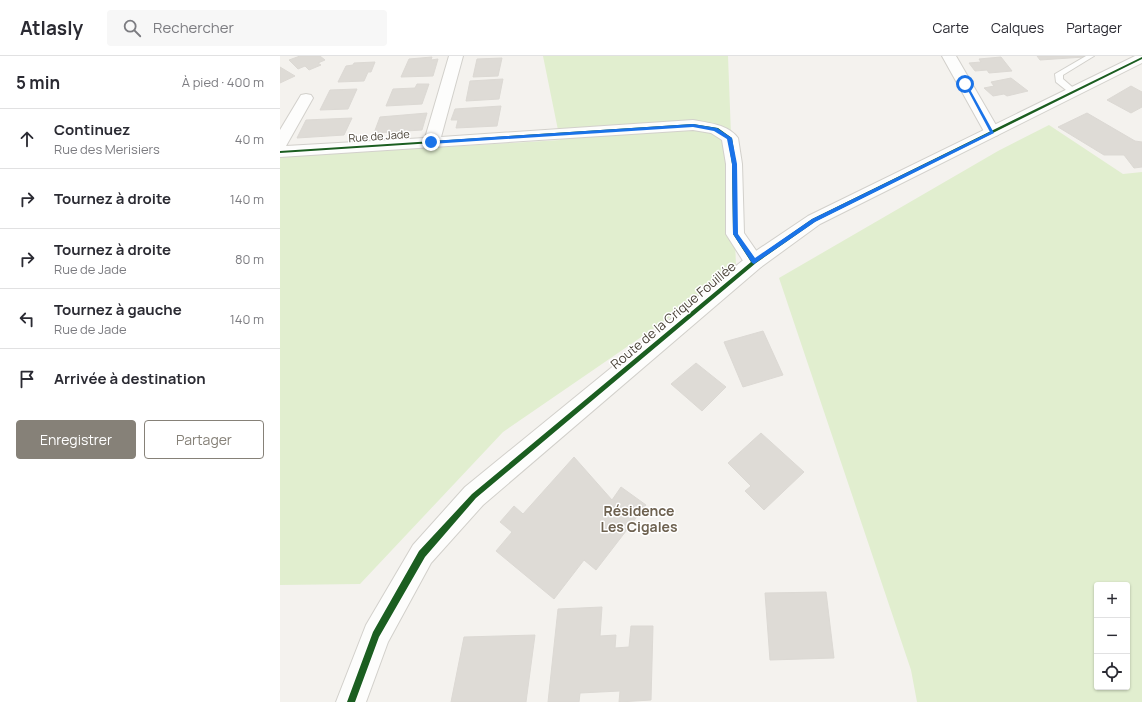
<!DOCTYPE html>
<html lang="fr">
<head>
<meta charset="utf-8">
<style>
	:root { --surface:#fff; --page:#f7f7f7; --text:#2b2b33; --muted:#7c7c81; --line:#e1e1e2; --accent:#868178 }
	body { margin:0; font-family:Manrope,sans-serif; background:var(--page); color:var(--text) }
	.controls { position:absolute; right:12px; bottom:12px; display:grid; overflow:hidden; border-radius:4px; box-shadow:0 1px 3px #0004 }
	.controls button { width:36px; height:36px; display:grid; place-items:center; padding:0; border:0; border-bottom:1px solid var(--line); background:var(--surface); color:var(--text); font:20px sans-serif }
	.stop { position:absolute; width:12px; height:12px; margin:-9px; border:3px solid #1a73e8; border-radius:50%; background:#fff }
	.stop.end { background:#1a73e8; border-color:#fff; box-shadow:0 1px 4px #0008 }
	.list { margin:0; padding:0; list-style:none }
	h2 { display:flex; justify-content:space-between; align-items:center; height:52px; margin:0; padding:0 16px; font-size:17px }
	h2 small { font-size:13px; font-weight:400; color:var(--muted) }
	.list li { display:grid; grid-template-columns:26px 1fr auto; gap:12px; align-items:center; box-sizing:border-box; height:60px; padding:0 16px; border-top:1px solid var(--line) }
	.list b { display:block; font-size:15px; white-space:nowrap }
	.list p { margin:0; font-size:13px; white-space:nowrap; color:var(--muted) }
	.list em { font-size:13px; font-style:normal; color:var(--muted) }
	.actions { display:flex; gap:8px; padding:12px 16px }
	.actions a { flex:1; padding:9px 0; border:1px solid var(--accent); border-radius:4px; text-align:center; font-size:14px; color:var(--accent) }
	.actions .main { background:var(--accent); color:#fff }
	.icon { flex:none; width:22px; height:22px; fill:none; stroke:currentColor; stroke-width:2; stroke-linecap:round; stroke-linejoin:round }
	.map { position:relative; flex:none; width:862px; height:646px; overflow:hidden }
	header { display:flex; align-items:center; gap:24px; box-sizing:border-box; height:56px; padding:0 20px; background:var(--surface); border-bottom:1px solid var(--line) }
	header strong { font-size:19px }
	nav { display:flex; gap:22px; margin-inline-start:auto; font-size:14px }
	.search { width:280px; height:36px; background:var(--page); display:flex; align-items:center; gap:10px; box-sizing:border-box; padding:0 14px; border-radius:4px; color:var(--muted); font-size:15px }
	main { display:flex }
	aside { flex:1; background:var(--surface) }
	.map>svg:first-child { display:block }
	.green { fill:#e1eecf; fill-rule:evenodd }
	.building { fill:#dedbd6; stroke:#dcd9d4 }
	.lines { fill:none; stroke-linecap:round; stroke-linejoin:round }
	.service-casing { stroke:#d2d0cb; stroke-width:2 }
	.minor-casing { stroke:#d2d0cb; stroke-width:2 }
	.tertiary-casing { stroke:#d2d0cb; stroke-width:2 }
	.service { fill:#fdfdfc; fill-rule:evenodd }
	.minor { fill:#fdfdfc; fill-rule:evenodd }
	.tertiary { fill:#fdfdfc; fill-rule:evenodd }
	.cycleway-casing { stroke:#fff; stroke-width:2 }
	.cycleway { fill:#1b5e20; fill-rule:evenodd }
	.route { fill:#1a73e8 }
	.labels { text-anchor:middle; stroke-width:3; stroke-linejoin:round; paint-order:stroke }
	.far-street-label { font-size:11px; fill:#4b4439; stroke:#fff }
	.street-label { font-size:13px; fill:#4b4439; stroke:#fff }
	.neighbourhood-label { font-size:14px; font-weight:bold; fill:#6e6250; stroke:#fff }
</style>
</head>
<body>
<header>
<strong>Atlasly</strong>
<div class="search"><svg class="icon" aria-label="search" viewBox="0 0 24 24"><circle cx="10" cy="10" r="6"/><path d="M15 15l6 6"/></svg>Rechercher</div>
<nav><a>Carte</a><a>Calques</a><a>Partager</a></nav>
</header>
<main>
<aside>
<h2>5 min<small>À pied · 400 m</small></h2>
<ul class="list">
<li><svg class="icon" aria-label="ahead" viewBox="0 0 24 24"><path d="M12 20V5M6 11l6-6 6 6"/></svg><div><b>Continuez</b><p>Rue des Merisiers</p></div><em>40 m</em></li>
<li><svg class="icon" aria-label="right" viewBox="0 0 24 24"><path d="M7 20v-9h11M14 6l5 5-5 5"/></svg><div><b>Tournez à droite</b></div><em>140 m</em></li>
<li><svg class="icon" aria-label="right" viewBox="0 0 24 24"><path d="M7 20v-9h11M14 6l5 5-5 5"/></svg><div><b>Tournez à droite</b><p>Rue de Jade</p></div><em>80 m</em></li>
<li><svg class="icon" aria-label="left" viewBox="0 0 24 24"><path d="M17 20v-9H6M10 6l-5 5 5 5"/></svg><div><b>Tournez à gauche</b><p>Rue de Jade</p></div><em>140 m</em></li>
<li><svg class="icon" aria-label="arrive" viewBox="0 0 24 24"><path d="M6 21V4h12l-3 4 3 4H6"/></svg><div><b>Arrivée à destination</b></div></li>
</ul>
<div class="actions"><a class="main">Enregistrer</a><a>Partager</a></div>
</aside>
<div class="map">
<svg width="862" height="646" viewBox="0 0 862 646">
	<rect width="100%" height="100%" fill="#f4f2ee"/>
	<path class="green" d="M 263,0 L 448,0 L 456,210 L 405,251 L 223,376 L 80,528 L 0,529 L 0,101 L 280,84 Z
		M 769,69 L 843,118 L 862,116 L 862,646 L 637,646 L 631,614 L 499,222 L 718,95 ZM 817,529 L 847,529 L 847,631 L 817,631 Z"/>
	<path class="building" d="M 20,0 L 40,0 L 45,4 L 38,7 L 41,9 L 29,14 L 25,10 L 18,13 L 9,4 Z
		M 757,0 L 803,0 L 804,1 L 760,4 Z
		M 152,1 L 151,4 L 158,3 L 153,20 L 121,21 L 129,3 Z
		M 721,1 L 732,15 L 709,17 L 707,14 L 695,15 L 689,7 L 701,6 L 699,3 Z
		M 222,2 L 218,20 L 193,21 L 197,3 Z
		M 95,6 L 91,16 L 88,16 L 84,25 L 58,26 L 66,10 L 73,9 L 74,7 Z
		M 0,11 L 15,20 L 0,27 Z
		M 731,22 L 748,35 L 727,40 L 724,38 L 713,40 L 704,32 L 714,30 L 711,26 Z
		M 223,23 L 219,43 L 186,45 L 190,25 Z
		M 137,28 L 149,28 L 142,48 L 106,50 L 113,33 L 135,32 Z
		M 851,30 L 862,36 L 862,51 L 851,57 L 827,44 Z
		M 77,33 L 68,53 L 40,54 L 50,34 Z
		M 221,50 L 217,70 L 176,72 L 178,64 L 171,64 L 175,53 Z
		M 147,57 L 142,74 L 94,77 L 100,61 Z
		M 807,57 L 855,85 L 862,86 L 862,111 L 854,112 L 844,99 L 824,99 L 778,71 Z
		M 72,62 L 64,79 L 17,82 L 26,64 Z
		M 483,275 L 503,319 L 463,331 L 444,286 Z
		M 416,307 L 446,331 L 422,355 L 391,328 Z
		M 481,377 L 524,416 L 484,454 L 465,435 L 471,430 L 448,407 Z
		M 294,401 L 332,444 L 341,431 L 366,449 L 316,514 L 304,504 L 274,543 L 216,495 L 232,476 L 220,466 L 234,450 L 243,458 Z
		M 546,536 L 554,602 L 490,604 L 485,537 Z
		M 322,551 L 320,580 L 336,579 L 335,592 L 349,591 L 351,570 L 373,570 L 371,644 L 339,646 L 340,635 L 300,637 L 299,646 L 268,646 L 278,553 Z
		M 255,579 L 246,646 L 171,646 L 184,581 Z"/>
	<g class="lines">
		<g class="service-casing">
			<path id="service" d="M 806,0 L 814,0 L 783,19 L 783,23 L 798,36 L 794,38 L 791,38 L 776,26 L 775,18 Z"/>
		</g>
		<g class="minor-casing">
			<path id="minor" d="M 169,0 L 183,0 L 161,81 L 413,64 C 428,67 448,68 458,82 L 462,108 L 464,177 L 484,206 L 481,211 L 474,213 L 467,211 L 446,178 L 446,108 L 442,84 L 431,77 L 413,74 L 0,101 L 0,74 L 21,39 L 26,38 L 31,39 L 33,42 L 6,90 L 145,82 Z
				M 662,0 L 676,0 L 720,76 L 718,79 L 712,81 L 706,79 Z"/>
		</g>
		<g class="tertiary-casing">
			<path id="tertiary" d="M 855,0 L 862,0 L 862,7 L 540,168 L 481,211 L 203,449 L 151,507 L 108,586 L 86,646 L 56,646 L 86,569 L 133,489 L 185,431 L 467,201 L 528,160 Z"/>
		</g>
		<use href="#service" class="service"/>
		<use href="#minor" class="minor"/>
		<use href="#tertiary" class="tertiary"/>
		<g class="cycleway-casing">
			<path id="cycleway" d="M 862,1 L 862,3 L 536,165 L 476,207 L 196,442 L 145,501 L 99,581 L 75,646 L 67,646 L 93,576 L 139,495 L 192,438 L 471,206 L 453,178 L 452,108 L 448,83 L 435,74 L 413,70 L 0,97 L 0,95 L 413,68 L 438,72 L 452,82 L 456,108 L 457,178 L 475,203 L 532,163 Z"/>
		</g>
		<use href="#cycleway" class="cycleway"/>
	</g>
	<path class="route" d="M 684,27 L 687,28 L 714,77 L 535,166 L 474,208 L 472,207 L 453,178 L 452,108 L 447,83 L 434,75 L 413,71 L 151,88 L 148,86 L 151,85 L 413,68 L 437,72 L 452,82 L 457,108 L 458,178 L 475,202 L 532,163 L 710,76 Z"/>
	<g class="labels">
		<g class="far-street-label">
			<text transform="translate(99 80) rotate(-4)" y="4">Rue de Jade</text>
		</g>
		<g class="street-label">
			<text transform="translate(393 259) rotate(-40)" y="5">Route de la Crique Fouillée</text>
		</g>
		<g class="neighbourhood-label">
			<text x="359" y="460">Résidence<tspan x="359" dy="16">Les Cigales</tspan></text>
		</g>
	</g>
</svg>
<div class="controls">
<button>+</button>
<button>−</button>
<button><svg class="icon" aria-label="locate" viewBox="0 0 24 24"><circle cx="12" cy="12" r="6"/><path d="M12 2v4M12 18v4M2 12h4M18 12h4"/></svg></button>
</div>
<div class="stop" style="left:685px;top:28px"></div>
<div class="stop end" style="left:151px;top:86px"></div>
</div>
</main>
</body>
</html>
